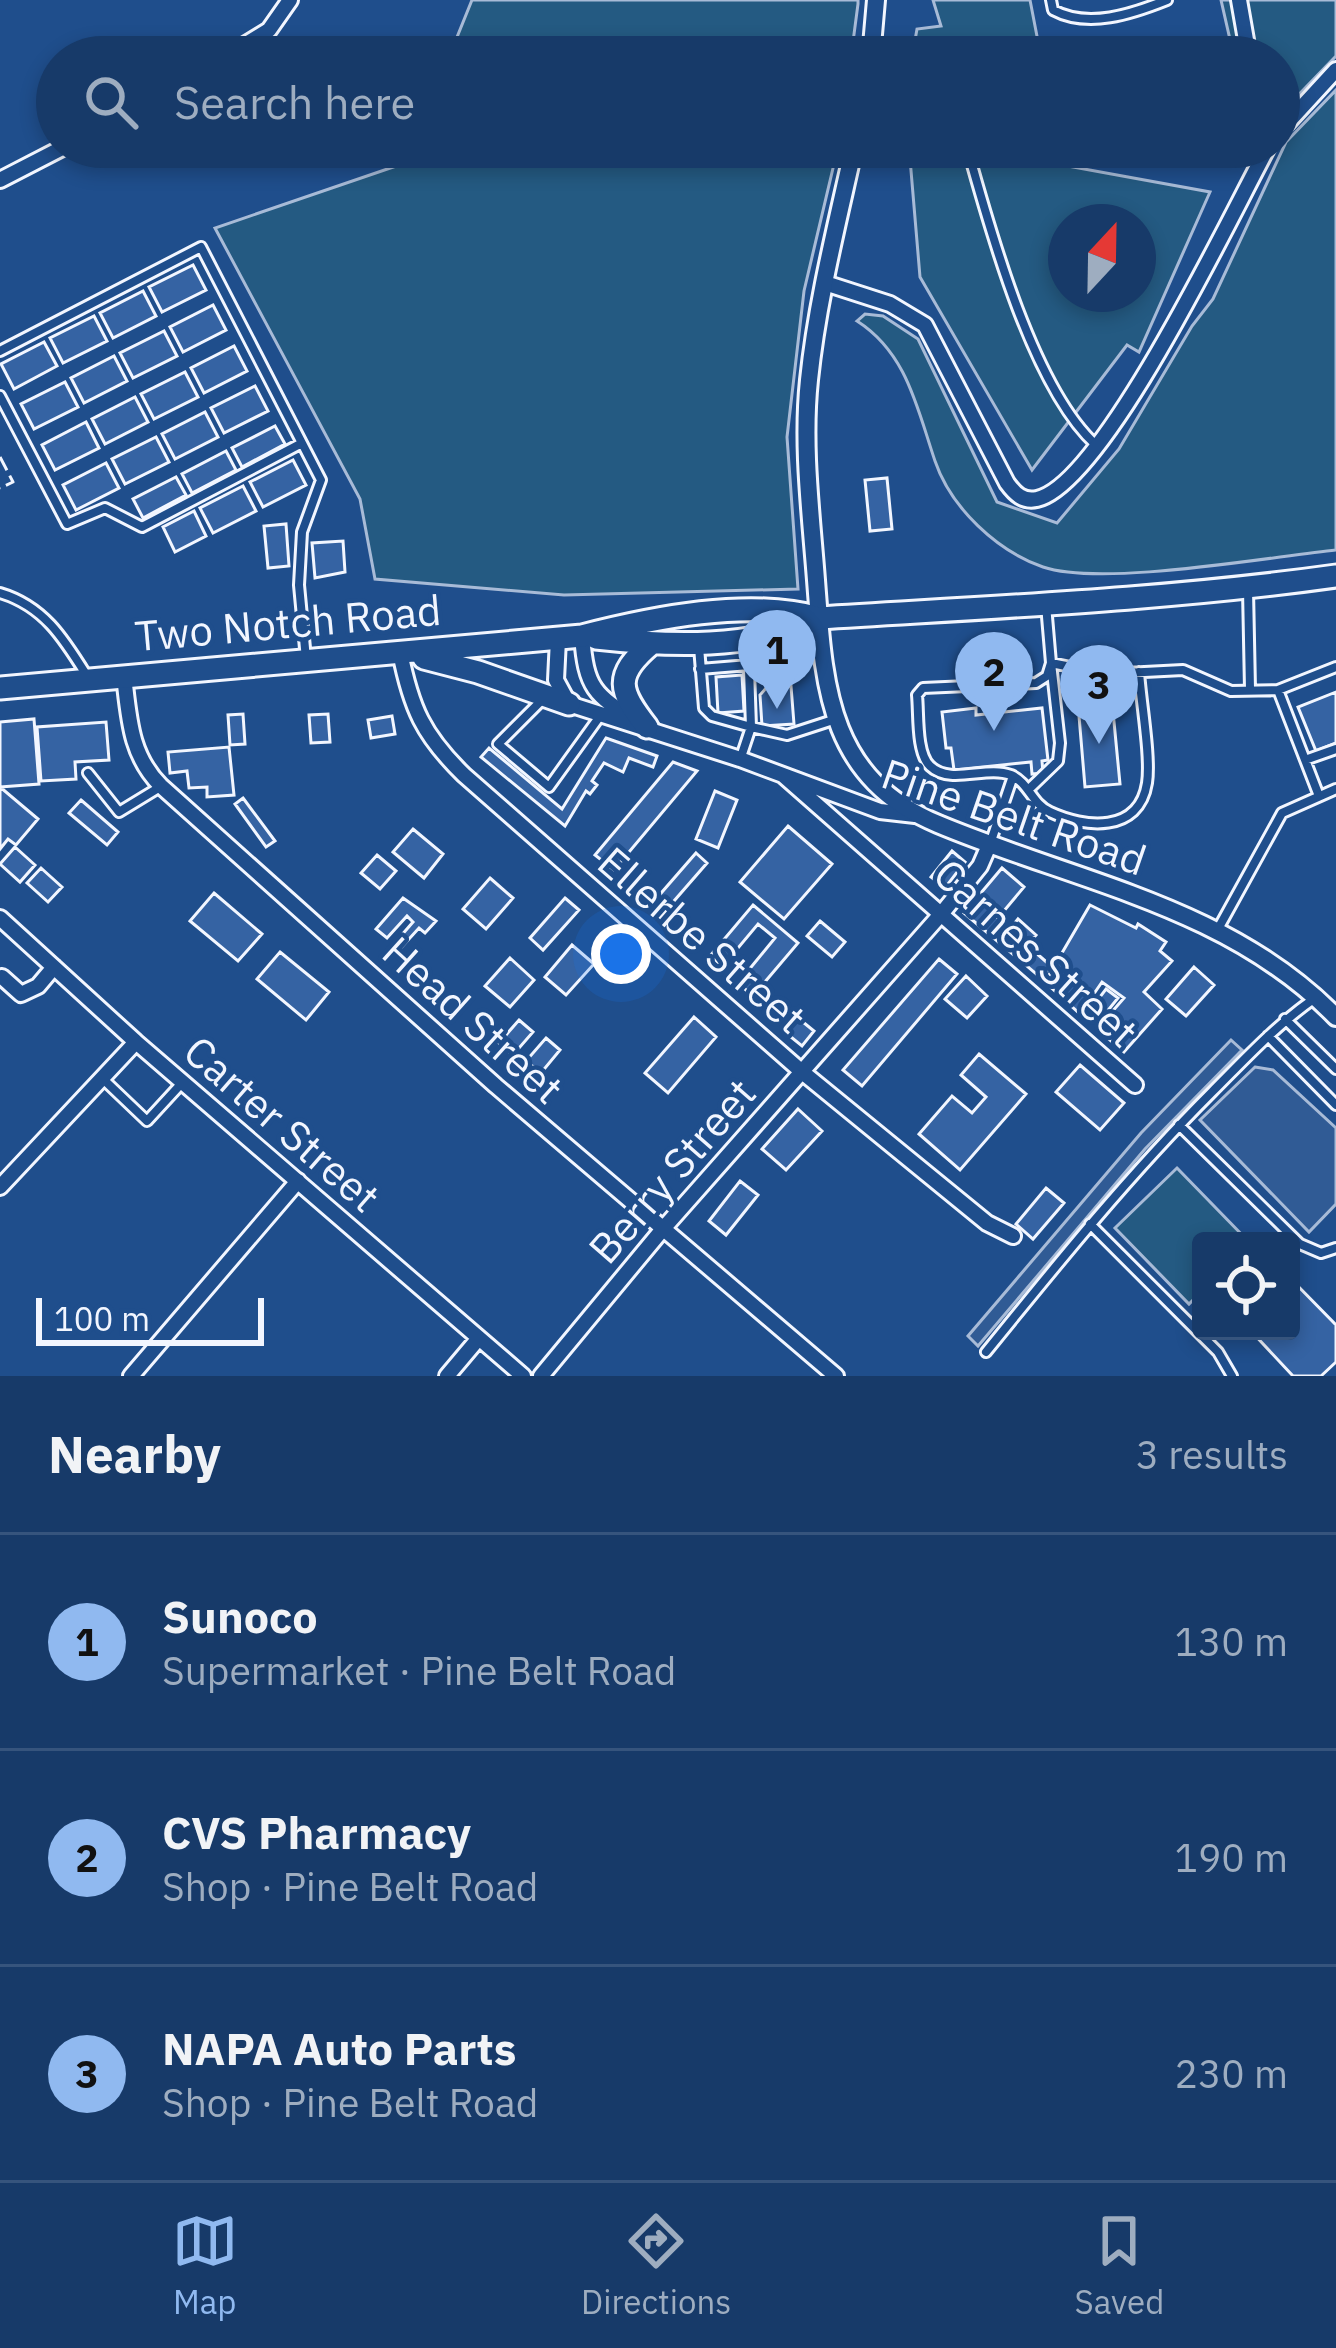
<!DOCTYPE html>
<html lang="en">
<head>
<meta charset="utf-8">
<style>
	:root { --surface:#173a69; --page:#20416f; --text:#f1f3f6; --muted:#9eadc0; --line:#36547d; --accent:#90b9f0 }
	body { margin:0; font-family:"IBM Plex Sans",sans-serif; background:var(--page); color:var(--text) }
	.controls { position:absolute; right:36px; bottom:36px; display:grid; overflow:hidden; border-radius:12px; box-shadow:0 6px 18px #0003 }
	.controls button { width:108px; height:108px; display:grid; place-items:center; padding:0; border:0; border-bottom:3px solid var(--line); background:var(--surface); color:var(--text); font:60px sans-serif }
	.compass { position:absolute; left:1048px; top:204px; width:108px; height:108px; border-radius:50%; background:var(--surface); box-shadow:0 6px 18px #0003; rotate:22deg }
	.scale { position:absolute; left:36px; bottom:30px; width:228px; box-sizing:border-box; padding-left:12px; border:6px solid #f2f6ff; border-top:0; font-size:33px; line-height:42px; white-space:nowrap; color:#f2f6ff; -webkit-text-stroke:9px #1f4e8c; paint-order:stroke }
	.you { position:absolute; left:621px; top:954px; width:42px; height:42px; margin:-30px; border:9px solid #fff; border-radius:50%; background:#1a73e8; box-shadow:0 0 0 18px #1a73e833 }
	.badge { display:grid; place-items:center; width:78px; height:78px; border-radius:50%; background:var(--accent); color:#111; font-size:39px; font-weight:700 }
	.pin { position:absolute; translate:-50% -99px; filter:drop-shadow(0 3px 6px #0008) }
	.pin::after { content:''; position:absolute; top:63px; width:42px; height:36px; background:inherit; clip-path:polygon(0 0,100% 0,50% 100%) }
	.list { margin:0; padding:0; list-style:none }
	h2 { display:flex; justify-content:space-between; align-items:center; height:156px; margin:0; padding:0 48px; font-size:51px }
	h2 small { font-size:39px; font-weight:400; color:var(--muted) }
	.list li { display:grid; grid-template-columns:78px 1fr auto; gap:36px; align-items:center; box-sizing:border-box; height:216px; padding:0 48px; border-top:3px solid var(--line) }
	.list b { display:block; font-size:45px; white-space:nowrap }
	.list p { margin:0; font-size:39px; white-space:nowrap; color:var(--muted) }
	.list em { font-size:39px; font-style:normal; color:var(--muted) }
	.icon { flex:none; width:66px; height:66px; fill:none; stroke:currentColor; stroke-width:2; stroke-linecap:round; stroke-linejoin:round }
	.map { position:relative; flex:none; width:1336px; height:1376px; overflow:hidden }
	.search { position:absolute; background:var(--surface); box-shadow:0 6px 18px #0003; left:36px; right:36px; top:36px; height:132px; display:flex; align-items:center; gap:30px; box-sizing:border-box; padding:0 42px; border-radius:66px; color:var(--muted); font-size:45px }
	.sheet { height:804px; background:var(--surface) }
	nav { display:flex; justify-content:space-around; align-items:center; box-sizing:border-box; height:168px; border-top:3px solid var(--line); background:var(--surface); font-size:33px; color:var(--muted) }
	nav a { display:grid; justify-items:center; gap:6px }
	nav .on { color:var(--accent) }
	.map>svg:first-child { display:block }
	.green { fill:#245a82; stroke:#a8bbd7; stroke-width:3; fill-rule:evenodd }
	.parking { fill:#305b95; stroke:#a8bbd7; stroke-width:3 }
	.building { fill:#3563a3; stroke:#f2f6ff; stroke-width:3 }
	.lines { fill:none; stroke-linecap:round; stroke-linejoin:round }
	.service-casing { stroke:#f2f6ff; stroke-width:14 }
	.minor-casing { stroke:#f2f6ff; stroke-width:20 }
	.tertiary-casing { stroke:#f2f6ff; stroke-width:22 }
	.primary-casing { stroke:#f2f6ff; stroke-width:27 }
	.service { stroke:#1f4e8c; stroke-width:8 }
	.minor { stroke:#1f4e8c; stroke-width:14 }
	.tertiary { stroke:#1f4e8c; stroke-width:16 }
	.primary { stroke:#1f4e8c; stroke-width:21 }
	.fence { stroke:#f2f6ff; stroke-width:3; stroke-dasharray:15 6; stroke-linecap:butt }
	.labels { text-anchor:middle; stroke-width:9; stroke-linejoin:round; paint-order:stroke }
	.street-label { font-size:42px; fill:#f2f6ff; stroke:#1f4e8c }
</style>
</head>
<body>
<div class="map">
<svg width="1336" height="1376" viewBox="0 0 1336 1376">
	<rect width="100%" height="100%" fill="#1f4e8c"/>
	<path class="green" d="M 472,0 L 858,0 L 858,4 L 851,57 L 449,57 Z
		M 933,0 L 1030,0 L 1041,57 L 912,57 L 917,29 L 941,26 Z
		M 1221,0 L 1336,0 L 1336,56 L 1279,115 L 1279,57 L 1234,57 Z
		M 1336,90 L 1336,550 C 1268,557 1102,587 1043,567 C 997,551 951,508 935,461 C 917,408 907,353 857,321 L 865,314 L 883,316 L 918,339 L 997,502 L 1057,523 L 1119,449 L 1192,326 L 1213,299 L 1286,142 Z
		M 412,147 L 838,147 L 804,291 L 787,437 L 798,589 L 564,595 L 375,579 L 360,499 L 215,228 L 405,163 Z
		M 909,147 L 1059,147 L 1062,165 L 1210,192 L 1139,352 L 1127,345 L 1032,470 L 920,277 ZM 1066,222 L 1138,222 L 1138,294 L 1066,294 Z
		M 1177,1168 L 1248,1241 L 1201,1241 L 1201,1292 L 1189,1304 L 1115,1228 Z"/>
	<path class="parking" d="M 1231,1040 L 1242,1050 L 1145,1149 L 978,1346 L 968,1336 L 1141,1133 Z
		M 1255,1067 L 1273,1070 L 1336,1128 L 1336,1204 L 1309,1232 L 1200,1120 Z"/>
	<path class="building" d="M 193,265 L 206,290 L 162,312 L 149,287 Z
		M 143,291 L 156,316 L 113,338 L 100,313 Z
		M 213,305 L 226,330 L 183,352 L 170,327 Z
		M 94,316 L 107,341 L 63,363 L 50,338 Z
		M 164,331 L 177,356 L 133,378 L 120,353 Z
		M 44,342 L 57,366 L 14,389 L 1,364 Z
		M 234,346 L 247,371 L 204,393 L 191,368 Z
		M 114,356 L 127,381 L 84,403 L 71,378 Z
		M 185,372 L 198,397 L 154,419 L 141,394 Z
		M 65,382 L 78,407 L 34,429 L 21,404 Z
		M 255,386 L 268,411 L 224,433 L 211,408 Z
		M 135,397 L 148,422 L 105,444 L 92,419 Z
		M 205,412 L 218,437 L 175,459 L 162,434 Z
		M 86,422 L 99,448 L 55,470 L 42,445 Z
		M 275,426 L 285,444 L 242,467 L 232,448 Z
		M 156,437 L 169,462 L 125,484 L 112,459 Z
		M 226,451 L 236,470 L 192,493 L 182,474 Z
		M 293,460 L 306,485 L 263,507 L 250,482 Z
		M 106,463 L 119,488 L 76,510 L 63,485 Z
		M 176,477 L 186,495 L 143,518 L 133,499 Z
		M 887,478 L 892,529 L 870,531 L 865,480 Z
		M 243,486 L 256,511 L 213,533 L 200,508 Z
		M 194,511 L 206,536 L 175,552 L 163,527 Z
		M 286,524 L 289,566 L 268,568 L 264,526 Z
		M 343,541 L 345,572 L 315,578 L 312,543 Z
		M 742,675 L 744,711 L 718,713 L 716,677 Z
		M 791,686 L 794,724 L 762,726 L 760,695 L 767,687 Z
		M 1336,692 L 1336,743 L 1316,751 L 1298,707 Z
		M 1112,701 L 1120,784 L 1085,787 L 1078,704 Z
		M 976,708 L 976,715 L 1042,708 L 1048,760 L 1042,761 L 1043,773 L 1032,774 L 1031,762 L 954,770 L 951,748 L 946,748 L 942,712 Z
		M 243,714 L 245,744 L 230,745 L 228,715 Z
		M 328,714 L 330,742 L 311,743 L 309,715 Z
		M 392,716 L 395,734 L 371,738 L 368,720 Z
		M 34,719 L 39,784 L 0,787 L 38,819 L 16,845 L 8,839 L 0,849 L 0,722 Z
		M 106,722 L 109,760 L 75,762 L 76,779 L 41,781 L 37,727 Z
		M 606,738 L 657,756 L 653,767 L 629,758 L 623,772 L 604,763 L 592,781 L 597,785 L 590,794 L 586,791 L 565,826 L 481,757 L 489,748 L 562,809 Z
		M 229,747 L 234,795 L 207,797 L 207,787 L 189,788 L 187,771 L 170,773 L 168,752 Z
		M 673,762 L 697,771 L 614,870 L 595,855 Z
		M 715,791 L 737,800 L 718,848 L 696,839 Z
		M 243,798 L 275,841 L 266,847 L 235,804 Z
		M 81,800 L 118,832 L 107,845 L 69,813 Z
		M 788,826 L 832,864 L 784,919 L 740,882 Z
		M 413,829 L 443,854 L 424,878 L 393,852 Z
		M 15,847 L 35,865 L 20,882 L 0,864 Z
		M 952,851 L 965,862 L 945,888 L 931,877 Z
		M 696,853 L 707,863 L 660,917 L 649,907 Z
		M 377,855 L 396,871 L 380,889 L 361,873 Z
		M 41,868 L 62,887 L 48,902 L 27,883 Z
		M 1002,868 L 1024,887 L 998,918 L 1010,929 L 1018,919 L 1036,935 L 1027,945 L 1051,966 L 1041,978 L 964,913 Z
		M 490,878 L 513,898 L 486,929 L 463,909 Z
		M 214,893 L 262,934 L 238,961 L 190,921 Z
		M 403,898 L 436,921 L 425,933 L 419,928 L 399,950 L 393,945 L 413,922 L 407,916 L 387,938 L 376,929 Z
		M 565,898 L 579,910 L 543,950 L 530,938 Z
		M 753,905 L 798,943 L 753,996 L 738,983 L 775,938 L 758,924 L 723,966 L 710,956 Z
		M 1090,905 L 1136,928 L 1138,924 L 1166,942 L 1160,951 L 1172,961 L 1144,992 L 1162,1009 L 1124,1052 L 1097,1029 L 1124,998 L 1102,982 L 1080,1014 L 1045,982 Z
		M 820,921 L 845,942 L 832,957 L 807,936 Z
		M 572,945 L 594,964 L 566,995 L 545,977 Z
		M 280,952 L 329,992 L 306,1020 L 257,979 Z
		M 510,958 L 534,980 L 510,1007 L 485,986 Z
		M 939,959 L 957,974 L 862,1086 L 843,1070 Z
		M 1194,967 L 1214,985 L 1186,1016 L 1166,999 Z
		M 966,976 L 987,996 L 967,1018 L 945,999 Z
		M 1106,989 L 1118,998 L 1101,1019 L 1090,1010 Z
		M 694,1017 L 716,1037 L 668,1093 L 645,1073 Z
		M 798,1018 L 814,1031 L 802,1046 L 786,1033 Z
		M 519,1020 L 533,1032 L 513,1055 L 499,1043 Z
		M 546,1038 L 560,1050 L 541,1073 L 526,1061 Z
		M 979,1054 L 1026,1094 L 960,1170 L 919,1134 L 952,1096 L 972,1113 L 986,1097 L 961,1075 Z
		M 1080,1065 L 1124,1103 L 1100,1130 L 1056,1092 Z
		M 798,1109 L 822,1131 L 786,1170 L 762,1149 Z
		M 740,1181 L 758,1195 L 726,1235 L 709,1221 Z
		M 1046,1188 L 1064,1203 L 1033,1239 L 1016,1224 Z
		M 1291,1279 L 1336,1325 L 1336,1362 L 1321,1376 L 1293,1376 L 1251,1331 L 1291,1331 Z"/>
	<g class="lines">
		<g class="service-casing">
			<path id="service" d="M 1051,0 L 1053,10 C 1088,29 1132,14 1167,0
				M 967,147 C 990,230 1033,388 1096,445
				M 0,351 L 201,247 L 321,480 L 302,532 L 299,585 L 306,659
				M 0,396 L 67,524 L 105,508 L 142,527 L 302,443
				M 1248,590 L 1250,689
				M 0,593 C 44,606 64,639 87,676
				M 1046,605 L 1051,663 L 1047,676 L 1036,683 L 923,688 L 917,695 C 919,714 916,753 930,766 C 951,786 986,765 1011,775 C 1029,783 1032,804 1050,812 C 1084,828 1139,834 1147,783 C 1151,757 1141,702 1139,672
				M 699,647 L 704,708 L 712,716 L 751,727 L 748,640
				M 700,669 L 749,665
				M 1278,690 L 1319,796
				M 545,697 L 498,744 L 549,787 L 600,716
				M 741,757 L 751,727 L 787,735 L 833,720
				M 1305,760 L 1336,749
				M 88,773 L 119,812 L 160,787
				M 1028,790 L 1058,761 L 1060,743 L 1051,663 L 1106,674 L 1183,670 L 1231,691 L 1278,690 L 1336,667
				M 991,841 L 1013,776
				M 1218,929 L 1282,813 L 1336,789
				M 1285,1019 L 1336,1069
				M 1268,1036 L 1336,1105
				M 103,1079 L 147,1121 L 181,1084
				M 1179,1125 L 1300,1244 L 1321,1253 L 1336,1248
				M 1090,1224 L 1218,1352 L 1232,1376
				M 986,1352 C 1058,1263 1130,1174 1212,1092 C 1245,1059 1276,1025 1315,998"/>
		</g>
		<g class="minor-casing">
			<path id="minor" d="M 1239,0 L 1249,57
				M 225,57 L 269,30 L 290,0
				M 1279,132 L 1336,70
				M 0,180 L 64,147
				M 825,283 L 890,304 L 925,325 L 1007,483 C 1015,494 1023,502 1037,499 C 1104,484 1232,213 1268,147
				M 582,636 C 586,688 594,695 637,721
				M 558,639 L 556,680 L 569,704 L 740,759 L 880,811 L 915,815
				M 400,652 C 411,708 423,735 464,775 L 801,1071 L 987,1223 L 1013,1236
				M 124,676 C 129,718 130,755 161,786 L 496,1086 L 836,1376
				M 784,776 L 1135,1085
				M 0,918 L 136,1042 L 523,1376
				M 2,977 L 21,994 L 38,986 L 54,967
				M 0,1187 L 136,1042
				M 131,1376 L 298,1181
				M 447,1376 L 479,1338
				M 541,1376 L 662,1230 L 942,913 L 980,866 L 990,843"/>
		</g>
		<g class="tertiary-casing">
			<path id="tertiary" d="M 871,57 L 876,0
				M 854,147 C 837,224 817,302 809,380 C 802,446 811,514 816,580 C 824,683 826,777 938,824 C 1076,882 1228,906 1336,1017"/>
		</g>
		<g class="primary-casing">
			<path id="primary" d="M 596,638 C 668,646 753,650 819,618
				M 424,658 L 478,672 L 569,704
				M 0,688 L 582,636 C 652,618 749,598 819,618 C 992,607 1165,600 1336,576
				M 647,727 C 619,691 613,676 651,644"/>
		</g>
		<use href="#service" class="service"/>
		<use href="#minor" class="minor"/>
		<use href="#tertiary" class="tertiary"/>
		<use href="#primary" class="primary"/>
		<path class="fence" d="M 0,457 L 13,482 L 0,488"/>
	</g>
	<g class="labels">
		<g class="street-label">
			<text transform="translate(288 623) rotate(-5)" y="15">Two Notch Road</text>
			<text transform="translate(1014 817) rotate(19)" y="15">Pine Belt Road</text>
			<text transform="translate(702 940) rotate(41)" y="15">Ellerbe Street</text>
			<text transform="translate(1036 953) rotate(42)" y="15">Carnes Street</text>
			<text transform="translate(473 1020) rotate(42)" y="15">Head Street</text>
			<text transform="translate(282 1124) rotate(41)" y="15">Carter Street</text>
			<text transform="translate(672 1171) rotate(-49)" y="15">Berry Street</text>
		</g>
	</g>
</svg>
<div class="controls">
<button><svg class="icon" aria-label="locate" viewBox="0 0 24 24"><circle cx="12" cy="12" r="6"/><path d="M12 2v4M12 18v4M2 12h4M18 12h4"/></svg></button>
</div>
<svg class="compass" viewBox="-18 -18 36 36"><path d="M0-13l5 13h-10z" fill="#e53935"/><path d="M0 13l5-13h-10z" fill="#9eadc0"/></svg>
<div class="scale">100 m</div>
<div class="you"></div>
<div class="pin badge" style="left:777px;top:709px">1</div>
<div class="pin badge" style="left:994px;top:731px">2</div>
<div class="pin badge" style="left:1099px;top:744px">3</div>
<div class="search"><svg class="icon" aria-label="search" viewBox="0 0 24 24"><circle cx="10" cy="10" r="6"/><path d="M15 15l6 6"/></svg>Search here</div>
</div>
<section class="sheet">
<h2>Nearby<small>3 results</small></h2>
<ul class="list">
<li><span class="badge">1</span><div><b>Sunoco</b><p>Supermarket · Pine Belt Road</p></div><em>130 m</em></li>
<li><span class="badge">2</span><div><b>CVS Pharmacy</b><p>Shop · Pine Belt Road</p></div><em>190 m</em></li>
<li><span class="badge">3</span><div><b>NAPA Auto Parts</b><p>Shop · Pine Belt Road</p></div><em>230 m</em></li>
</ul>
</section>
<nav>
<a class="on"><svg class="icon" aria-label="map" viewBox="0 0 24 24"><path d="M3 6l6-2 6 2 6-2v14l-6 2-6-2-6 2zM9 4v14M15 6v14"/></svg>Map</a>
<a><svg class="icon" aria-label="directions" viewBox="0 0 24 24"><path d="M12 3l9 9-9 9-9-9zM9 14v-3h6M13 9l2 2-2 2"/></svg>Directions</a>
<a><svg class="icon" aria-label="saved" viewBox="0 0 24 24"><path d="M7 4h10v16l-5-4-5 4z"/></svg>Saved</a>
</nav>
</body>
</html>
